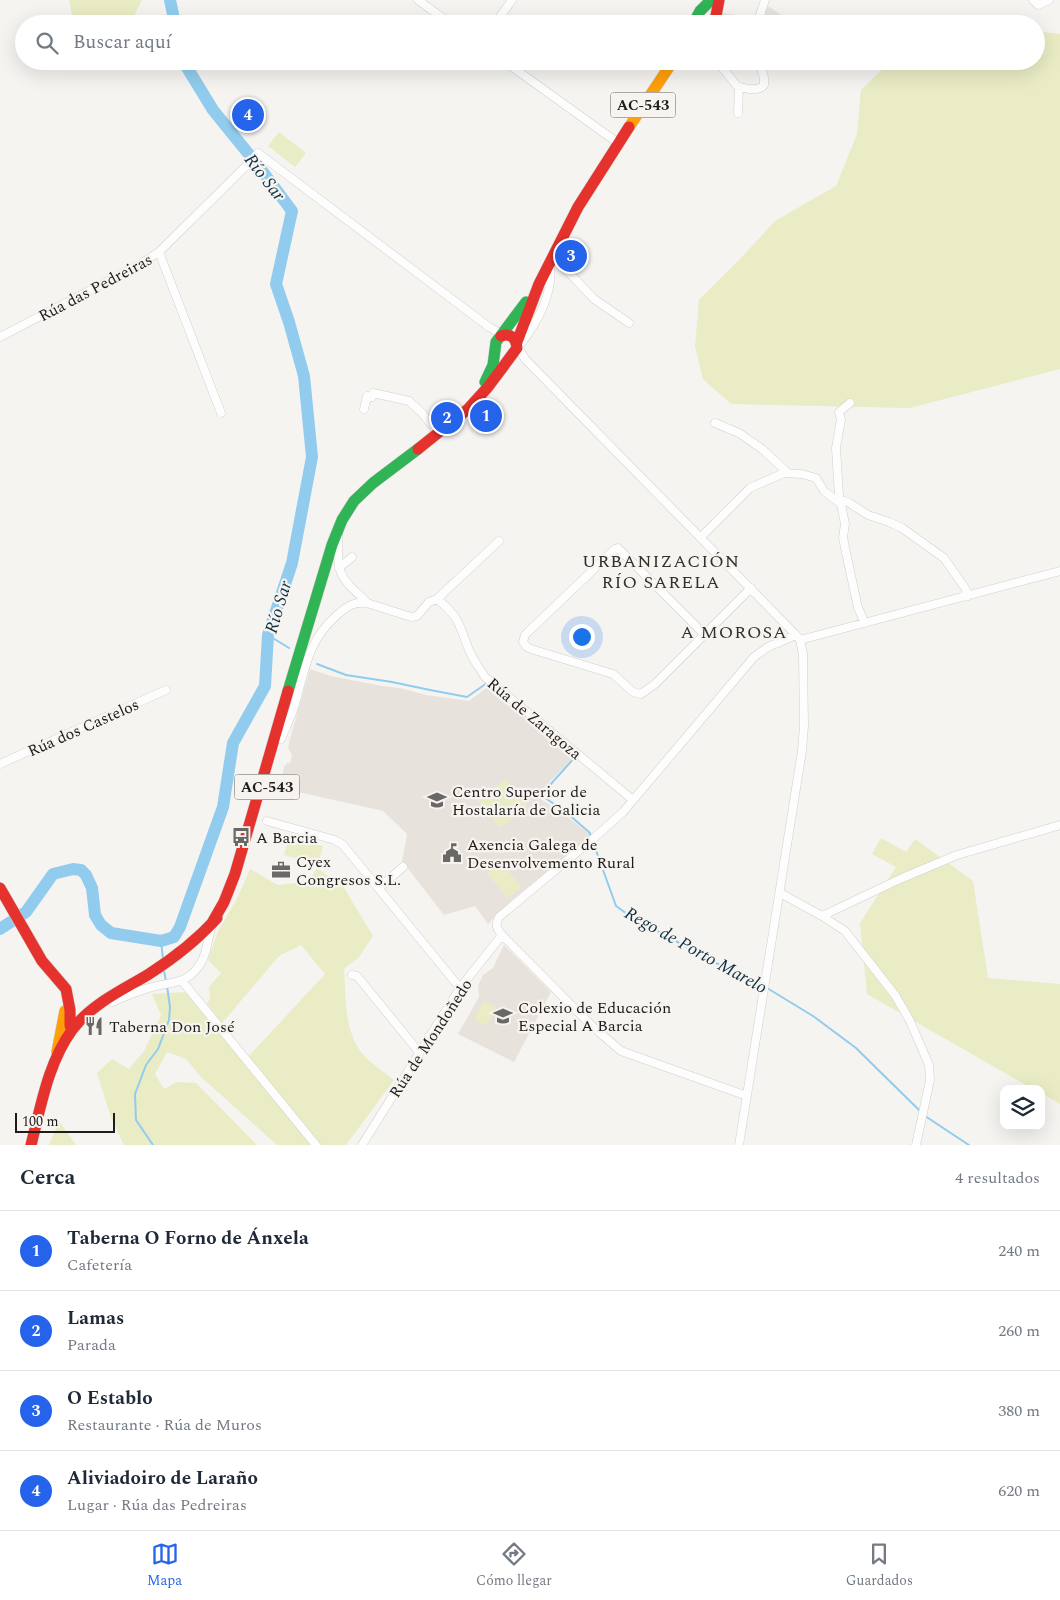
<!DOCTYPE html>
<html lang="es">
<head>
<meta charset="utf-8">
<style>
	:root { --surface:#fff; --page:#f6f6f7; --text:#1f2937; --muted:#747a83; --line:#e0e1e3; --accent:#2563eb }
	body { margin:0; font-family:Spectral,serif; background:var(--page); color:var(--text) }
	.controls { position:absolute; right:15px; bottom:15px; display:grid; overflow:hidden; border-radius:10px; box-shadow:0 5px 20px #0002 }
	.controls button { width:45px; height:45px; display:grid; place-items:center; padding:0; border:0; border-bottom:1px solid var(--line); background:var(--surface); color:var(--text); font:25px sans-serif }
	.scale { position:absolute; left:15px; bottom:12px; width:100px; box-sizing:border-box; padding-left:5px; border:2px solid #1e1d1b; border-top:0; font-size:14px; line-height:18px; white-space:nowrap; color:#1e1d1b; -webkit-text-stroke:4px #f7f4f0; paint-order:stroke }
	.you { position:absolute; left:581px; top:636px; width:18px; height:18px; margin:-12px; border:4px solid #fff; border-radius:50%; background:#1a73e8; box-shadow:0 0 0 8px #1a73e833 }
	.badge { display:grid; place-items:center; width:32px; height:32px; border-radius:50%; background:var(--accent); color:#fff; font-size:16px; font-weight:700 }
	.pin { position:absolute; translate:-50% -50%; border:2px solid #fff; box-shadow:0 1px 5px #0006 }
	.list { margin:0; padding:0; list-style:none }
	h2 { display:flex; justify-content:space-between; align-items:center; height:65px; margin:0; padding:0 20px; font-size:21px }
	h2 small { font-size:16px; font-weight:400; color:var(--muted) }
	.list li { display:grid; grid-template-columns:32px 1fr auto; gap:15px; align-items:center; box-sizing:border-box; height:80px; padding:0 20px; border-top:1px solid var(--line) }
	.list b { display:block; font-size:19px; white-space:nowrap }
	.list p { margin:0; font-size:16px; white-space:nowrap; color:var(--muted) }
	.list em { font-size:16px; font-style:normal; color:var(--muted) }
	.icon { flex:none; width:28px; height:28px; fill:none; stroke:currentColor; stroke-width:2; stroke-linecap:round; stroke-linejoin:round }
	.map { position:relative; flex:none; width:1060px; height:1145px; overflow:hidden }
	.search { position:absolute; background:var(--surface); box-shadow:0 5px 20px #0002; left:15px; right:15px; top:15px; height:55px; display:flex; align-items:center; gap:12px; box-sizing:border-box; padding:0 18px; border-radius:28px; color:var(--muted); font-size:19px }
	.sheet { height:385px; background:var(--surface) }
	nav { display:flex; justify-content:space-around; align-items:center; box-sizing:border-box; height:70px; border-top:1px solid var(--line); background:var(--surface); font-size:14px; color:var(--muted) }
	nav a { display:grid; justify-items:center; gap:2px }
	nav .on { color:var(--accent) }
	.map>svg:first-child { display:block }
	.built { fill:#e7e3dc }
	.green { fill:#e9ecc4 }
	.lines { fill:none; stroke-linecap:round; stroke-linejoin:round }
	.stream { stroke:#91ccee; stroke-width:2 }
	.river { stroke:#91ccee; stroke-width:12 }
	.street-casing { stroke:#d1cfcd; stroke-width:9 }
	.fast-casing { stroke:#d1cfcd; stroke-width:12 }
	.slow-casing { stroke:#d1cfcd; stroke-width:12 }
	.jam-casing { stroke:#d1cfcd; stroke-width:12 }
	.street { stroke:#fefdfd; stroke-width:8 }
	.fast { stroke:#30b455; stroke-width:11 }
	.slow { stroke:#ff9f0a; stroke-width:11 }
	.jam { stroke:#e5322d; stroke-width:11 }
	.labels { text-anchor:middle; stroke-width:4.5; stroke-linejoin:round; paint-order:stroke }
	.shield { fill:#f7f4f0; stroke:#5f5e5b; stroke-width:1 }
	.shield-label { font-size:15px; font-weight:bold; fill:#1e1d1b }
	.street-label { font-size:16px; fill:#1e1d1b; stroke:#f7f4f0 }
	.poi-label { font-size:16px; fill:#1e1d1b; stroke:#f7f4f0; text-anchor:start }
	.water-label { font-size:18px; font-style:italic; fill:#0b3146; stroke:#f7f4f0 }
	.neighbourhood-label { font-size:18px; letter-spacing:1px; fill:#32312d; stroke:#f7f4f0 }
</style>
</head>
<body>
<div class="map">
<svg width="1060" height="1145" viewBox="0 0 1060 1145">
	<rect width="100%" height="100%" fill="#f6f4f1"/>
	<path class="built" d="M 760,5 L 768,6 L 780,14 L 781,24 L 723,24 L 721,13 L 752,17 L 755,18 Z
		M 310,669 L 331,676 L 382,686 L 400,688 L 426,695 L 462,700 L 469,701 L 489,686 L 492,693 L 574,757 L 536,796 L 561,812 L 591,835 L 505,906 L 488,924 L 475,906 L 444,915 L 402,861 L 407,834 L 383,811 L 280,788 L 284,767 L 287,763 L 290,763 L 292,755 L 288,748 L 290,739 Z
		M 504,945 L 551,992 L 514,1062 L 458,1034 L 479,997 L 478,986 L 483,975 L 493,968 Z"/>
	<path class="green" d="M 69,0 L 142,0 L 130,24 L 80,24 L 73,20 Z
		M 1036,31 L 1060,34 L 1060,369 L 910,408 L 731,404 L 703,379 L 695,346 L 699,300 L 741,258 L 775,221 L 836,186 L 857,134 L 861,90 L 891,61 L 1036,61 Z
		M 279,132 L 306,153 L 295,167 L 268,146 Z
		M 506,779 L 527,806 L 500,828 L 478,801 Z
		M 289,837 L 323,846 L 318,864 L 284,855 Z
		M 881,838 L 906,852 L 915,839 L 973,881 L 988,978 L 1060,984 L 1060,1104 L 1041,1093 L 1041,1089 L 1033,1089 L 867,994 L 860,923 L 896,867 L 872,854 Z
		M 501,862 L 521,887 L 508,898 L 487,873 Z
		M 317,868 L 343,886 L 373,936 L 359,957 L 344,969 C 346,994 344,1023 357,1046 C 364,1060 382,1070 394,1080 L 346,1145 L 321,1145 L 318,1143 L 248,1057 L 325,974 L 301,945 L 279,956 L 222,1023 L 207,1003 L 210,999 L 209,987 L 221,973 L 208,960 L 218,931 L 238,897 L 250,869 L 278,885 L 308,882 Z
		M 185,992 L 311,1145 L 277,1145 L 201,1077 L 186,1059 L 167,1052 L 155,1074 L 164,1089 L 177,1082 L 196,1083 L 257,1145 L 124,1145 L 111,1118 L 97,1073 L 112,1059 L 129,1069 L 144,1051 L 161,1015 L 152,994 Z
		M 483,1001 L 496,1007 L 486,1026 L 474,1019 Z
		M 59,1121 L 76,1145 L 49,1145 Z"/>
	<g class="lines">
		<path class="stream" d="M 268,635 L 289,648
			M 317,664 L 346,675 L 392,682 L 430,690 L 467,697 L 487,683
			M 493,688 L 527,717
			M 576,756 L 541,795 L 567,813 L 590,833 L 591,837
			M 593,842 L 616,906 L 630,916 L 716,963 L 752,979 L 763,985
			M 161,941 L 163,959
			M 164,971 L 166,981
			M 767,988 L 813,1016 L 856,1048 L 920,1111
			M 925,1116 L 969,1145
			M 153,1145 L 136,1120 L 135,1094 L 146,1065 L 158,1049 L 169,1020 L 170,1007 L 167,986"/>
		<path class="river" d="M 170,0 L 175,24
			M 0,929 L 26,912 L 53,874 L 73,869 L 81,870 L 86,875 L 92,888 L 95,915 L 101,925 L 111,933 L 161,941 L 174,937 L 180,927 L 223,807 L 233,743 L 265,686 L 268,635 L 292,563 L 312,457 L 304,376 L 289,322 L 276,284 L 292,211 L 260,168 L 213,110 L 183,61"/>
		<g class="street-casing">
			<path id="street" d="M 418,0 L 451,24
				M 1033,0 L 1038,5 L 1049,0
				M 495,24 L 512,0
				M 757,24 L 765,0
				M 504,61 L 618,143
				M 717,61 L 737,86 C 746,89 758,92 764,85 L 764,78 L 759,61
				M 738,113 L 739,87
				M 258,153 L 489,327 L 498,332 L 506,334
				M 159,252 L 221,413
				M 553,256 L 594,299 L 629,323
				M 0,337 L 139,265 L 159,252 L 254,158
				M 517,345 L 525,359 L 796,635 L 800,640 L 803,654 L 804,726 L 802,751 L 739,1145
				M 520,345 C 537,323 553,294 550,267
				M 364,409 L 367,396 L 372,397 L 373,393 L 409,401 L 422,413 L 439,434
				M 715,423 L 739,433 L 762,449 L 788,473
				M 841,504 L 839,496 L 836,448 L 841,419 L 839,412 L 850,403
				M 338,534 C 340,557 333,568 350,586 C 355,592 363,597 367,603
				M 701,537 L 750,488 L 784,473 L 802,474 L 816,478 L 824,491 L 841,504
				M 339,568 L 352,557
				M 437,599 C 460,617 459,625 469,650 C 473,660 480,669 485,677 L 633,800
				M 865,623 L 858,608 L 845,548 L 843,537 L 845,524 L 841,504 L 844,501 L 848,502 L 868,515 L 889,522 L 902,528 L 944,558 L 965,588 L 968,596
				M 704,634 L 618,548 L 615,549 L 528,632 L 525,635 L 523,642 L 527,647 L 531,649 L 613,674 L 633,692 L 641,694 L 655,684 L 751,588
				M 800,640 L 1060,571
				M 281,739 C 285,729 291,718 294,707 C 305,671 307,641 337,615 C 346,607 354,601 367,603 L 411,617 L 417,616 L 429,602 L 437,599 L 499,541
				M 0,764 L 166,690
				M 267,821 L 335,840 L 343,845 L 460,988
				M 379,888 L 403,867
				M 780,893 L 822,916
				M 352,975 L 357,976 L 419,1052
				M 182,981 L 316,1145
				M 112,1002 C 124,997 136,991 149,988 C 171,981 188,986 202,961 C 207,951 208,939 211,928
				M 747,1096 L 621,1051 L 592,1026 L 502,935 C 496,928 495,925 499,917 L 594,838 L 623,812 L 754,657 L 768,647 L 796,635
				M 362,1145 L 460,988 L 502,935
				M 916,1145 L 930,1080 L 929,1065 L 910,1021 L 895,995 L 845,931 L 822,916 L 900,879 L 957,855 L 1060,825"/>
		</g>
		<g class="fast-casing">
			<path id="fast" d="M 693,24 L 700,11 L 711,0
				M 485,382 L 493,365 L 496,342 L 526,302
				M 288,691 L 332,545 L 342,520 L 354,501 L 373,483 L 418,449"/>
		</g>
		<g class="slow-casing">
			<path id="slow" d="M 629,127 L 673,61
				M 57,1052 L 65,1011"/>
		</g>
		<g class="jam-casing">
			<path id="jam" d="M 712,24 L 716,16 L 719,0
				M 517,342 L 539,284 L 578,207 L 629,127
				M 418,449 L 468,409 L 488,387 L 517,348 C 516,338 511,333 501,336
				M 0,888 L 42,961 L 66,989 L 70,1010 L 70,1026
				M 212,923 L 224,902 L 235,874 L 288,691
				M 31,1145 C 41,1106 48,1063 72,1030 C 91,1004 123,990 149,974 C 174,958 197,940 217,918"/>
		</g>
		<use href="#street" class="street"/>
		<use href="#fast" class="fast"/>
		<use href="#slow" class="slow"/>
		<use href="#jam" class="jam"/>
	</g>
	<defs>
		<g id="school-bare" transform="scale(1.5)"><path d="M0-5L7-2L0 1L-7-2ZM-4 1L0 2.5L4 1V4Q0 6-4 4Z" fill="#6a6866" stroke="#f7f4f0" stroke-width="2.5" paint-order="stroke"/></g>
		<g id="bus-bare" transform="scale(1.5)"><path d="M-5-6H5V4H4V6H2V4H-2V6H-4V4H-5ZM-3.5-4V0h7V-4ZM-3.5 1.2v1.5H-2V1.2ZM2 1.2v1.5H3.5V1.2Z" fill="#6a6866" stroke="#f7f4f0" stroke-width="2.5" paint-order="stroke"/></g>
		<g id="civic-bare" transform="scale(1.5)"><path d="M-.6-6.5H3V-4.5H.6V-3L4-1V1h2V6H-6V1h2V-1L-.6-3ZM-1.2 2.5V6h2.4V2.5Z" fill="#6a6866" stroke="#f7f4f0" stroke-width="2.5" paint-order="stroke"/></g>
		<g id="office-bare" transform="scale(1.5)"><path d="M-6-3h4V-5.5h4V-3h4V5H-6ZM-1-4.5V-3h2v-1.5ZM-6 0V1H6V0Z" fill="#6a6866" stroke="#f7f4f0" stroke-width="2.5" paint-order="stroke"/></g>
		<g id="restaurant-bare" transform="scale(1.5)"><path d="M-5-6h1v4h1v-4h1v4h1v-4h1v5L-1.5 .5V6h-2V.5L-5-1ZM5-6V6H3V1.5H1.5Q1.5-4 5-6Z" fill="#6a6866" stroke="#f7f4f0" stroke-width="2.5" paint-order="stroke"/></g>
	</defs>
	<g fill-rule="evenodd">
		<use href="#school-bare" x="437" y="800"/>
		<use href="#bus-bare" x="241" y="837"/>
		<use href="#civic-bare" x="452" y="853"/>
		<use href="#office-bare" x="281" y="870"/>
		<use href="#school-bare" x="503" y="1016"/>
		<use href="#restaurant-bare" x="94" y="1026"/>
	</g>
	<g class="labels">
		<g class="shield">
			<rect x="610.5" y="92.5" width="65" height="25" rx="4"/>
			<rect x="234.5" y="774.5" width="65" height="25" rx="4"/>
		</g>
		<g class="shield-label">
			<text x="643" y="110">AC-543</text>
			<text x="267" y="792">AC-543</text>
		</g>
		<g class="street-label">
			<text transform="translate(95 287) rotate(-28)" y="6">Rúa das Pedreiras</text>
			<text transform="translate(535 718) rotate(40)" y="6">Rúa de Zaragoza</text>
			<text transform="translate(83 727) rotate(-24)" y="6">Rúa dos Castelos</text>
			<text transform="translate(430 1038) rotate(-57)" y="6">Rúa de Mondoñedo</text>
		</g>
		<g class="poi-label">
			<text x="452" y="797">Centro Superior de<tspan x="452" dy="18">Hostalaría de Galicia</tspan></text>
			<text x="256" y="843">A Barcia</text>
			<text x="467" y="850">Axencia Galega de<tspan x="467" dy="18">Desenvolvemento Rural</tspan></text>
			<text x="296" y="867">Cyex<tspan x="296" dy="18">Congresos S.L.</tspan></text>
			<text x="518" y="1013">Colexio de Educación<tspan x="518" dy="18">Especial A Barcia</tspan></text>
			<text x="109" y="1032">Taberna Don José</text>
		</g>
		<g class="water-label">
			<text transform="translate(265 177) rotate(52)" y="6">Río Sar</text>
			<text transform="translate(278 607) rotate(-73)" y="6">Río Sar</text>
			<text transform="translate(696 950) rotate(29)" y="6">Rego de Porto Marelo</text>
		</g>
		<g class="neighbourhood-label">
			<text x="661" y="567">URBANIZACIÓN<tspan x="661" dy="21">RÍO SARELA</tspan></text>
			<text x="734" y="638">A MOROSA</text>
		</g>
	</g>
</svg>
<div class="controls">
<button><svg class="icon" aria-label="layers" viewBox="0 0 24 24"><path d="M12 4l9 5-9 5-9-5zM3 14l9 5 9-5"/></svg></button>
</div>
<div class="scale">100 m</div>
<div class="you"></div>
<div class="pin badge" style="left:486px;top:416px">1</div>
<div class="pin badge" style="left:447px;top:418px">2</div>
<div class="pin badge" style="left:571px;top:256px">3</div>
<div class="pin badge" style="left:248px;top:115px">4</div>
<div class="search"><svg class="icon" aria-label="search" viewBox="0 0 24 24"><circle cx="10" cy="10" r="6"/><path d="M15 15l6 6"/></svg>Buscar aquí</div>
</div>
<section class="sheet">
<h2>Cerca<small>4 resultados</small></h2>
<ul class="list">
<li><span class="badge">1</span><div><b>Taberna O Forno de Ánxela</b><p>Cafetería</p></div><em>240 m</em></li>
<li><span class="badge">2</span><div><b>Lamas</b><p>Parada</p></div><em>260 m</em></li>
<li><span class="badge">3</span><div><b>O Establo</b><p>Restaurante · Rúa de Muros</p></div><em>380 m</em></li>
<li><span class="badge">4</span><div><b>Aliviadoiro de Laraño</b><p>Lugar · Rúa das Pedreiras</p></div><em>620 m</em></li>
</ul>
</section>
<nav>
<a class="on"><svg class="icon" aria-label="map" viewBox="0 0 24 24"><path d="M3 6l6-2 6 2 6-2v14l-6 2-6-2-6 2zM9 4v14M15 6v14"/></svg>Mapa</a>
<a><svg class="icon" aria-label="directions" viewBox="0 0 24 24"><path d="M12 3l9 9-9 9-9-9zM9 14v-3h6M13 9l2 2-2 2"/></svg>Cómo llegar</a>
<a><svg class="icon" aria-label="saved" viewBox="0 0 24 24"><path d="M7 4h10v16l-5-4-5 4z"/></svg>Guardados</a>
</nav>
</body>
</html>
